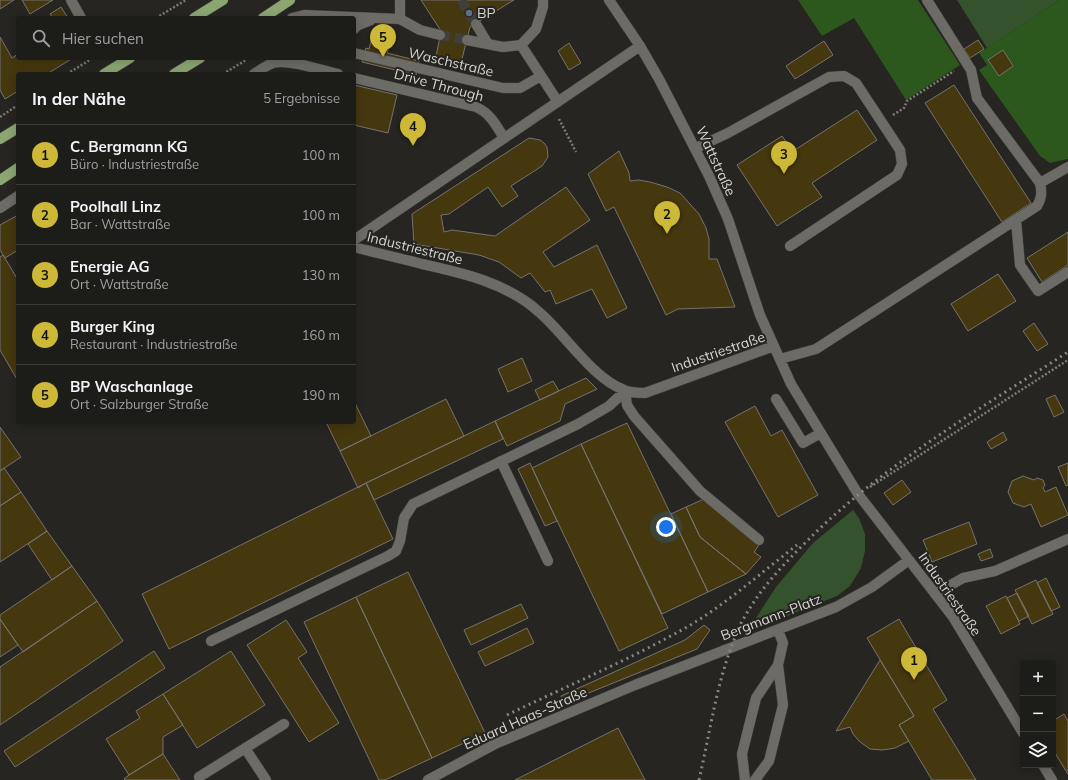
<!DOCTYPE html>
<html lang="de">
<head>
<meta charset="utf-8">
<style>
	:root { --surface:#1c1c19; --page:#292926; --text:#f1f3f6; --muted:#a0a1a2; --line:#3a3a38; --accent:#ceb837 }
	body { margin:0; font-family:Mulish,sans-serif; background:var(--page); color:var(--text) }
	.controls { position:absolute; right:12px; bottom:12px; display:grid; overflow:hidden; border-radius:4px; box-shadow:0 2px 10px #0003 }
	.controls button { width:36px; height:36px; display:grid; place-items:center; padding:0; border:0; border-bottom:1px solid var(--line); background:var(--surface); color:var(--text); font:20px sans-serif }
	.you { position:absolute; left:666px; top:527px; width:14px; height:14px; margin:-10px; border:3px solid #fff; border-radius:50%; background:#1a73e8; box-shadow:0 0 0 6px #1a73e833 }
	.badge { display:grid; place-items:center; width:26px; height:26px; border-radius:50%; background:var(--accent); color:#111; font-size:13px; font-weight:700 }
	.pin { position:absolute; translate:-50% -33px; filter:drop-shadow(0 1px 2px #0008) }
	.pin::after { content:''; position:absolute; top:21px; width:14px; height:12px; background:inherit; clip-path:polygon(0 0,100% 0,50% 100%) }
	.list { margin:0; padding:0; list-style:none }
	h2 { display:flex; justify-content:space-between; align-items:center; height:52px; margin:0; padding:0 16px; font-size:17px }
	h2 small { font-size:13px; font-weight:400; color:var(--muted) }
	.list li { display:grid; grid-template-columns:26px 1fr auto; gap:12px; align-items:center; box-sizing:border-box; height:60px; padding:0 16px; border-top:1px solid var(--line) }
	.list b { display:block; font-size:15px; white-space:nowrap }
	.list p { margin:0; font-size:13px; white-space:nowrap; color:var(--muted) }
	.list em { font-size:13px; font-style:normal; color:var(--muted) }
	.icon { flex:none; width:22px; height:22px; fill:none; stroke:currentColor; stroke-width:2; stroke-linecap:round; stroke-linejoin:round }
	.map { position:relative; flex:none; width:1068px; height:780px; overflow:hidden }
	.search { position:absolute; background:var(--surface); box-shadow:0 2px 10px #0003; left:16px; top:16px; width:340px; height:44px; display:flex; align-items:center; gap:10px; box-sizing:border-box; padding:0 14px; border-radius:4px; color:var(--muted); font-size:15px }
	.panel { position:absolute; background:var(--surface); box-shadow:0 2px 10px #0003; left:16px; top:72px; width:340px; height:352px; border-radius:4px }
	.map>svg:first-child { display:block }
	.green { fill:#34522b }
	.forest { fill:#2c571d }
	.building { fill:#45370e; stroke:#75736e }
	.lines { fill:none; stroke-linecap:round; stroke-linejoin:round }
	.minor-tunnel { stroke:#403f3b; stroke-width:10; stroke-dasharray:10 5; stroke-linecap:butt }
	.minor-casing { stroke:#42413e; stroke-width:11 }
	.major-casing { stroke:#42413e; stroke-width:11 }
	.path { stroke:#7c7b78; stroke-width:2.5; stroke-dasharray:2 2; stroke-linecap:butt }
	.minor { stroke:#6c6b66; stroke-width:10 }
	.major { stroke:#8ca672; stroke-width:10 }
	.rail { stroke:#888784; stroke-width:3; stroke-dasharray:2 4; stroke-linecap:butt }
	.service-dot { fill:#5c6f8a; stroke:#262521; stroke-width:1.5 }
	.labels { text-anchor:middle; stroke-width:4; stroke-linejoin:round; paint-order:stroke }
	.poi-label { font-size:14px; fill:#d5d4d1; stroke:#262521; text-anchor:start }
	.street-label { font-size:14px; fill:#d5d4d1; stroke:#262521 }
</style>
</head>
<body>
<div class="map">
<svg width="1068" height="780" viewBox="0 0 1068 780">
	<rect width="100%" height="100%" fill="#262521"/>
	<path class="green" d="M 957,0 L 1059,0 L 987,48 Z
		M 853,510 L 859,518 L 865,534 L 865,551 L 861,568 L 850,586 L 837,596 L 747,632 L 776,587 L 813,543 Z"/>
	<path class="forest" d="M 798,0 L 918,0 L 960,65 L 906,100 L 854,18 L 822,36 Z
		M 1059,0 L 1068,0 L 1068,159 L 1050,163 L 1040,156 L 979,70 L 987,65 L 979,53 Z"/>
	<path class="building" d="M 0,0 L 14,0 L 0,9 Z
		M 22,0 L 53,0 L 30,14 Z
		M 421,0 L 514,0 L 470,27 L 461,63 L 436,57 L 441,31 Z
		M 61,7 L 68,18 L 53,18 L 50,14 Z
		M 0,37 L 12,58 L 18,54 L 18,58 L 73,58 L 47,74 L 18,74 L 18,91 L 5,99 L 0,90 Z
		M 978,40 L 984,49 L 970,58 L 964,49 Z
		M 371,41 L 389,46 L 387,53 L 419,61 L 416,75 L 362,62 L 366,48 L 369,49 Z
		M 824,41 L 833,55 L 795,79 L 786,66 Z
		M 569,43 L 581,63 L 569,70 L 558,51 Z
		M 1003,50 L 1013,66 L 999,76 L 988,60 Z
		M 354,85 L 397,95 L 388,133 L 354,125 Z
		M 954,85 L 1031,203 L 1002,222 L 925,103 Z
		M 857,110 L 877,140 L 812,183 L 822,197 L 777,226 L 737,165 L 782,136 L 793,151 Z
		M 529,138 L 540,140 L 544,143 L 547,147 L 548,157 L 542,166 L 511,186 L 518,196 L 502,207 L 488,187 L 449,214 L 441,215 L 444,232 L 452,230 L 495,236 L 566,187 L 590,220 L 543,252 L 554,267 L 597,245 L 627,308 L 607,318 L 592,289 L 556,304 L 550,290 L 545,292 L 530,273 L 521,278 L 499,262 L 479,255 L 414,244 L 412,214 Z
		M 619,151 L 629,173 L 630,181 L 639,180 L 650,182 L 667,187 L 680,193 L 699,214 L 706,228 L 709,239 L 709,259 L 717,259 L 735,307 L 678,309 L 666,315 L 614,207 L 606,211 L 588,174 Z
		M 18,215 L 18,250 L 5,258 L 0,250 L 0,225 Z
		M 1068,232 L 1068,265 L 1042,282 L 1027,258 Z
		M 3,255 L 18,280 L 18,381 L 0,350 L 0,257 Z
		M 998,274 L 1016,301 L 968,331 L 951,304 Z
		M 1034,323 L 1048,344 L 1037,351 L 1023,331 Z
		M 522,358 L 532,381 L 508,392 L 498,369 Z
		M 586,378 L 597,389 L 565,404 L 560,421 L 507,446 L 495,421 Z
		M 553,381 L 559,391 L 540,400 L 535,390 Z
		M 1055,395 L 1064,412 L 1054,417 L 1046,399 Z
		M 446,399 L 464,436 L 366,483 L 358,488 L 340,451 Z
		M 354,401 L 371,436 L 340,451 L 326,422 L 354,422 Z
		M 755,406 L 771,436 L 782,430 L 818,495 L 778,517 L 725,422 Z
		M 495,421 L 503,439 L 374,500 L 366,483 Z
		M 627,423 L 708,592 L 662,614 L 581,444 Z
		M 0,427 L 21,457 L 0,471 Z
		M 1003,432 L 1007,440 L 991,449 L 987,442 Z
		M 581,444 L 668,628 L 619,651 L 532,468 Z
		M 530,463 L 557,521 L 545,526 L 518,469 Z
		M 1068,463 L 1068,485 L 1066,486 L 1058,467 Z
		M 4,468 L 21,492 L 0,506 L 0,471 Z
		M 1023,476 L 1034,480 L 1037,478 L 1043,480 L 1045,485 L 1043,488 L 1045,492 L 1056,487 L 1068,515 L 1041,527 L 1031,504 L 1024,507 L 1013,503 L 1008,492 L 1012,481 Z
		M 902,480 L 911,492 L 893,505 L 884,493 Z
		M 366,483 L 393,539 L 169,649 L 142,594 Z
		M 21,492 L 47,531 L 0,562 L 0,506 Z
		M 704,499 L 759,545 L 754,552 L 761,557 L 746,574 L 700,537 L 686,507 Z
		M 686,507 L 700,537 L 746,574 L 708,592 L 671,514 Z
		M 969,522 L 977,544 L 932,562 L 923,540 Z
		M 47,531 L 72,566 L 52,580 L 28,544 Z
		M 990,549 L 993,557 L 981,561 L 978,554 Z
		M 72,566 L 97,601 L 23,652 L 0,619 L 0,615 Z
		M 408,572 L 485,733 L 432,758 L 356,597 Z
		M 1046,578 L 1060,607 L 1051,611 L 1037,583 Z
		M 1036,580 L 1053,614 L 1032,624 L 1015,590 Z
		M 1017,593 L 1029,616 L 1019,621 L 1007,598 Z
		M 1006,596 L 1020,624 L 1001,634 L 986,606 Z
		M 356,597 L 432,758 L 385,780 L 379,780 L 304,622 Z
		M 97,601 L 123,641 L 0,725 L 0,667 Z
		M 521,604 L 528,618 L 471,645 L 464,630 Z
		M 0,619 L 18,645 L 0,657 Z
		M 899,619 L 947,700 L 933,709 L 976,780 L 932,780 L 899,725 L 914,716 L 867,638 Z
		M 286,620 L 307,652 L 298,658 L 339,723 L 309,742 L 247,645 Z
		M 704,625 L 710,630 L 697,649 L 564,703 L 561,696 L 685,640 Z
		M 527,628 L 534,643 L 485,666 L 478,652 Z
		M 154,651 L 165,668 L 15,767 L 4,751 Z
		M 231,651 L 265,705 L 197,748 L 163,694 Z
		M 880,660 L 914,716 L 899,725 L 909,741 L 895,748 L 882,750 L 870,749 L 859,741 L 853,734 L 850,727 L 836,731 Z
		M 163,694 L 183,725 L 163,737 L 163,754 L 129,775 L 106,739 L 140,718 L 136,711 Z
		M 1064,714 L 1068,721 L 1068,774 L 1053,750 L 1053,721 Z
		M 618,728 L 645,780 L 515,780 Z
		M 163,754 L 180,780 L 125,780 L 124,779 L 129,775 Z"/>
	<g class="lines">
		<path class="minor-tunnel" d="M 461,0 L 476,24
			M 440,35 L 467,40"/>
		<g class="minor-casing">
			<path id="minor" d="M 71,0 L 81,18
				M 400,0 L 400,19 L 420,30 L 440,35
				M 609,0 L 640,46 L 659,79 L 709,176 L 728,219 L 760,315 L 791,384 L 858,494 L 953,617 L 1023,733
				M 292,18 L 304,15 L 400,19
				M 476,24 L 488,44
				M 354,29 L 358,25 L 371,20
				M 467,40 L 503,47 L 521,45 L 536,29 L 543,7 L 543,0
				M 521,45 L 558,102
				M 354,53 L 503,88 L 520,88 L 541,76
				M 254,74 C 260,70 267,65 273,63 C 287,58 324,71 338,74
				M 354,78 L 476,107 C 490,113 496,125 504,138
				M 696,148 L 728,133 L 829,77 L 844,76 L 856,83 L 900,150 L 902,164 L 897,175 L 790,246
				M 1040,183 L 1068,167
				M 0,208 L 18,196
				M 1016,220 L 1020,265 L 1038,291 L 1068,272
				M 354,240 L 640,46
				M 354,247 C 377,253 399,258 422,264 C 463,273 507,283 539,312 C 565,334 592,378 624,390 C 630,393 638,393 645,393 L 774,346
				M 780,359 L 816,349 L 1037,206 C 1042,198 1042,192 1040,183 L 977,98 L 971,70 L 927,0
				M 625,391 L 627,405 L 634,416 L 700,491 L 759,540
				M 776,399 L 803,443 L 821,433
				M 501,461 L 548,561
				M 935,594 L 963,578 L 995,571 L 1068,539
				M 211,641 L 388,556 L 396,551 L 400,541 L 404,518 L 413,504 L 578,424 L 609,406 L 625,391
				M 245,748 L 266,780
				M 1043,765 L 1052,780
				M 199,777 L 284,724
				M 428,780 L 495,744 L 635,685 L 836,607 L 872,587 L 909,560
				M 745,780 L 742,754 L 756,698 L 778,665
				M 755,780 L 769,761 L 783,705 L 778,665 L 783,643 L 778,630"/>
		</g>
		<g class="major-casing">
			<path id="major" d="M 194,18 L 223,0
				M 263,18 L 290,0
				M 104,74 L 130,58
				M 174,74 L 200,58
				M 0,139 L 18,128
				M 0,180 L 18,168"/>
		</g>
		<path class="path" d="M 156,18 L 186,0
			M 67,74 L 93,58
			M 223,74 L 246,60
			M 893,115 L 904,108 L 907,101 L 954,71
			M 0,117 L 18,105
			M 559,119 L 576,152
			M 870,487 L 1068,360"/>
		<use href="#minor" class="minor"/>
		<use href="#major" class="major"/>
		<path class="rail" d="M 507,715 C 567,686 629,660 687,627 C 725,605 762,572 797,545
			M 699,780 C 710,733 716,685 734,640 C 737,633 740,624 744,618 C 760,589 782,566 805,543 C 881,466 977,411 1068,352"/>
	</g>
	<circle class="service-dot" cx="469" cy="13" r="4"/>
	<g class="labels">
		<g class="poi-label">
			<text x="477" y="18">BP</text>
		</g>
		<g class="street-label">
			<text transform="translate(451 62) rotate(13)" y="5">Waschstraße</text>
			<text transform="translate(439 85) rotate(15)" y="5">Drive Through</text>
			<text transform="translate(716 161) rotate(65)" y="5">Wattstraße</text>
			<text transform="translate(415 248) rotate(14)" y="5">Industriestraße</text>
			<text transform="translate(718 352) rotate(-19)" y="5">Industriestraße</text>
			<text transform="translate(950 594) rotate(55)" y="5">Industriestraße</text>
			<text transform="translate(771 617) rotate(-21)" y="5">Bergmann-Platz</text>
			<text transform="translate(525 718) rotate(-24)" y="5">Eduard Haas-Straße</text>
		</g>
	</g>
</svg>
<div class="controls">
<button>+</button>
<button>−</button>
<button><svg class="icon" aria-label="layers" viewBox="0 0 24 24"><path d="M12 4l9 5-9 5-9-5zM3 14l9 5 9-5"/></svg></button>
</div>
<div class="you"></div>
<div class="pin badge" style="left:914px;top:680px">1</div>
<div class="pin badge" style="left:667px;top:234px">2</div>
<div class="pin badge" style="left:784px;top:174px">3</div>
<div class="pin badge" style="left:413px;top:146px">4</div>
<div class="pin badge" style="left:383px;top:57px">5</div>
<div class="search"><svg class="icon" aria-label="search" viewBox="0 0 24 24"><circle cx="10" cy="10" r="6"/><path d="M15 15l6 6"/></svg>Hier suchen</div>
<section class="panel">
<h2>In der Nähe<small>5 Ergebnisse</small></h2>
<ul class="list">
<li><span class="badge">1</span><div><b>C. Bergmann KG</b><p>Büro · Industriestraße</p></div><em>100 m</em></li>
<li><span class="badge">2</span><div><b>Poolhall Linz</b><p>Bar · Wattstraße</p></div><em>100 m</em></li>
<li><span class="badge">3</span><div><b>Energie AG</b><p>Ort · Wattstraße</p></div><em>130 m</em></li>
<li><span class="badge">4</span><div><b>Burger King</b><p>Restaurant · Industriestraße</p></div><em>160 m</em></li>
<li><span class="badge">5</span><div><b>BP Waschanlage</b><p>Ort · Salzburger Straße</p></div><em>190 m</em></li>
</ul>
</section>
</div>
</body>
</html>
